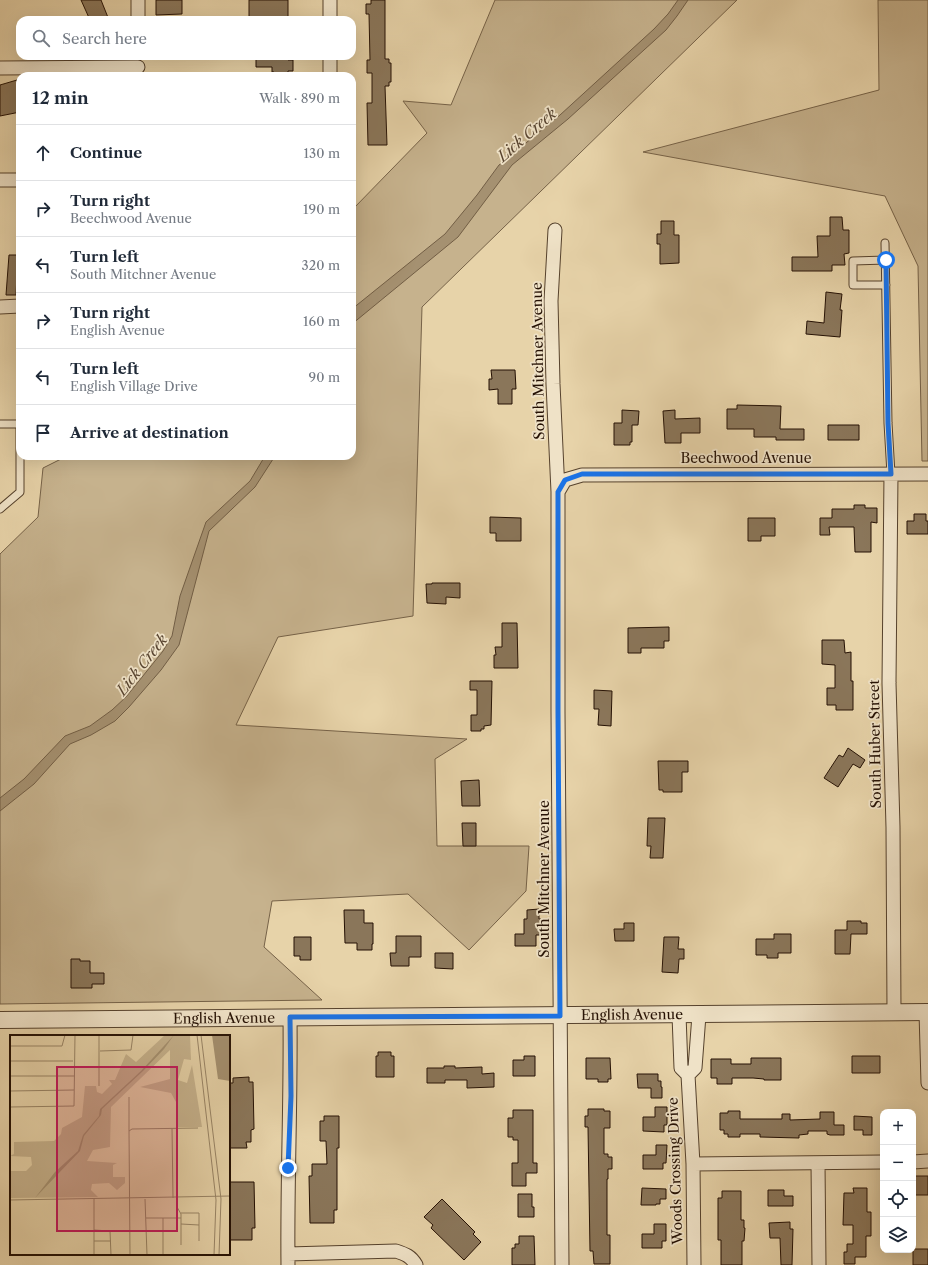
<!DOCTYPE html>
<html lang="en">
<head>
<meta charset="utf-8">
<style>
	:root { --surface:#fff; --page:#f6f6f7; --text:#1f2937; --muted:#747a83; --line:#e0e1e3 }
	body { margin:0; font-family:"Libre Caslon Text",serif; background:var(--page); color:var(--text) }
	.controls { position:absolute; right:12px; bottom:12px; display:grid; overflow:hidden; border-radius:8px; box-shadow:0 4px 16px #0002 }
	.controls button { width:36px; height:36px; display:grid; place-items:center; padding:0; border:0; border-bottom:1px solid var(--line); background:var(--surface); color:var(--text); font:20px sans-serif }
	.stop { position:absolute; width:12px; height:12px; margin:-9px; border:3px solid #1a73e8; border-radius:50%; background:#fff }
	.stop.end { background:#1a73e8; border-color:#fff; box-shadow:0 1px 4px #0008 }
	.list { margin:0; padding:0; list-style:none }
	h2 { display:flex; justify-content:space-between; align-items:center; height:52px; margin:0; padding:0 16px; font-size:17px }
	h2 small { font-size:13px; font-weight:400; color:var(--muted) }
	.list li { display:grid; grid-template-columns:26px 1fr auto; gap:12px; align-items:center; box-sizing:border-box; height:56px; padding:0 16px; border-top:1px solid var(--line) }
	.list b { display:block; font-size:15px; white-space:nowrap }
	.list p { margin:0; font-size:13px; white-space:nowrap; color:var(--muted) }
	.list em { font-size:13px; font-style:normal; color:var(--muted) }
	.icon { flex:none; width:22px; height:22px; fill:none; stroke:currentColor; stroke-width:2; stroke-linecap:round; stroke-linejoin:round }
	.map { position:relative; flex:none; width:928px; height:1265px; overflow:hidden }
	.search { position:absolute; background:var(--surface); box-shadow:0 4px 16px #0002; left:16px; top:16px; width:340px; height:44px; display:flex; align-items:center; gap:10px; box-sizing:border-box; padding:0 14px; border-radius:12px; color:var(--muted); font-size:15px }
	.panel { position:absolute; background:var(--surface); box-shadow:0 4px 16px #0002; left:16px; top:72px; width:340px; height:388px; border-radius:12px }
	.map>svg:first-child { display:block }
	.green { fill:#c6b28d; stroke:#766248 }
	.water { fill:#a59171; stroke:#725e45 }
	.building { fill:#8a765a; stroke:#251104 }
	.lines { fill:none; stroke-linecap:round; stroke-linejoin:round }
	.service-casing { stroke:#56422d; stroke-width:9 }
	.minor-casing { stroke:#56422d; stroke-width:15 }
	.tertiary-casing { stroke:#56422d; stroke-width:18 }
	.service { stroke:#efe2c7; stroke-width:7 }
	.minor { stroke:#efe2c7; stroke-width:13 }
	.tertiary { stroke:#efe2c7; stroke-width:16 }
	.route { stroke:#1a73e8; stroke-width:5 }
	.labels { text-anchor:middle; stroke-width:3.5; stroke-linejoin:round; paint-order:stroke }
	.street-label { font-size:14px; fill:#251104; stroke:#efe2c7 }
	.water-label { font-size:15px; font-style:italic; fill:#584430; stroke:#efe2c7 }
	.inset-road { fill:none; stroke:#998567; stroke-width:1 }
	.view { fill:#c2185b; fill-opacity:0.15; stroke:#c2185b; stroke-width:2 }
	.inset-edge { fill:none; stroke:#251104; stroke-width:2 }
</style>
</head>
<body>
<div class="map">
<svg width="928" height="1265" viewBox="0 0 928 1265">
	<rect width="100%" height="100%" fill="#e7d3a9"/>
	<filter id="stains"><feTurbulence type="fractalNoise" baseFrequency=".005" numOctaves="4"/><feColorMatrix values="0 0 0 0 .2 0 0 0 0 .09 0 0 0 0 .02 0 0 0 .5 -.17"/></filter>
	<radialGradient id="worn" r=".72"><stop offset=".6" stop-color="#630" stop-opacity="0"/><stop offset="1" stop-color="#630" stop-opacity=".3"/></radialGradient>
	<path class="green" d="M 495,0 L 737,0 L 422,307 L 413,616 L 278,637 L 236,725 L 467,739 L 435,759 L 437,846 L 529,846 L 526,891 L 469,950 L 408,894 L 272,901 L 264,947 L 322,1000 L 0,1004 L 0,554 L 38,517 L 43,468 L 67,456 L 352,456 L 352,208 L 353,209 L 427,133 L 403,101 L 451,105 Z
		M 878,0 L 928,0 L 928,461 L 922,461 L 918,266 L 885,196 L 643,152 L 879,90 Z"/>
	<path class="water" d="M 678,0 L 688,0 L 677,16 L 666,30 L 568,119 L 512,165 L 458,237 L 352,324 L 352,309 L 445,234 L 477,195 L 499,165 L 560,115 L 654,29 L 668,14 Z
		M 265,456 L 275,456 L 255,487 L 209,531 L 179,645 L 161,670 L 129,707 L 115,721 L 91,735 L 70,744 L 34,784 L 0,811 L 0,798 L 24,779 L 65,736 L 90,726 L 112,710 L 126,697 L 163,651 L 172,636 L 180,596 L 206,522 L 250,481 Z"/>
	<path class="building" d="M 81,0 L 101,0 L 109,20 L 90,20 Z
		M 156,0 L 182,0 L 182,14 L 156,15 Z
		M 249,0 L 288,0 L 288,17 L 249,17 Z
		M 371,0 L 385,0 L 385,59 L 389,59 L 389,63 L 391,63 L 391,82 L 389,82 L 389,86 L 385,86 L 387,145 L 368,145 L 367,103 L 372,103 L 372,73 L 367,73 L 367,60 L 370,60 L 369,14 L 366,14 L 366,4 L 371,4 Z
		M 256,56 L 288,56 L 288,60 L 293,60 L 293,71 L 288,71 L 288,76 L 274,76 L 274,72 L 272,72 L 272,67 L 256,67 Z
		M 17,80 L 20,90 L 20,112 L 0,116 L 0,85 Z
		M 830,217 L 842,217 L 843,230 L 849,230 L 849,253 L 844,254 L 845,265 L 832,265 L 832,271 L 792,271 L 792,257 L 818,257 L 817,236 L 830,236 Z
		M 661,221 L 674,221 L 674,235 L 679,235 L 679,263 L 660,264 L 660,244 L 657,244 L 657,234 L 661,234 Z
		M 9,255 L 18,255 L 16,295 L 6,295 Z
		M 826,292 L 842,294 L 840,310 L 842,310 L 840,337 L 806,334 L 807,321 L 824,323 Z
		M 491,370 L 515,370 L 516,389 L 512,389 L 512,404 L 498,404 L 498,389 L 489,390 L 489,379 L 492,379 Z
		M 737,405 L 781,406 L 780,429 L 804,429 L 804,440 L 776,440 L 776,437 L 754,437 L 754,429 L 727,429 L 727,409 L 737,409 Z
		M 622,410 L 639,411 L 638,425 L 632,425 L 632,442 L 630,442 L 630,445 L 614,445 L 614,423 L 622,423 Z
		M 675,410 L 675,419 L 700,418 L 700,433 L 681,433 L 681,443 L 665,443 L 663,411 Z
		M 828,425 L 859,425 L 859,440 L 828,440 Z
		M 854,505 L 865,505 L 865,508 L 877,508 L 877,523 L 871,522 L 871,552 L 855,552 L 854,527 L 829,527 L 830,535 L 820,535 L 820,518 L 832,518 L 832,509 L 854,509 Z
		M 914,514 L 926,514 L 926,521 L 928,521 L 928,534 L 907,534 L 907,521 L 914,521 Z
		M 490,517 L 521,518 L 521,541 L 496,541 L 496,533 L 490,533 Z
		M 748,518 L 775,518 L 775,536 L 761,536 L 761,541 L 748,541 Z
		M 432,583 L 460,583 L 460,598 L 446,597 L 446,604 L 427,603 L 426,584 L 432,584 Z
		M 502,623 L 517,623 L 518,668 L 494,668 L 494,655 L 496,655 L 495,647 L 502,647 Z
		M 669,627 L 669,641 L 664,641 L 664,648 L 641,648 L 641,653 L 628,653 L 628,628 Z
		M 822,640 L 844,640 L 845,653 L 851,652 L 851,681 L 853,681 L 853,710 L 836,710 L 836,705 L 827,705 L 827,688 L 835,688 L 835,665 L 822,664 Z
		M 470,681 L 492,681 L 491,725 L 484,726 L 484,729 L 481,729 L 481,731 L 471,731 L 471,715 L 477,715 L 477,690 L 470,690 Z
		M 594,690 L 612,691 L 611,726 L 598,725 L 599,709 L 594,709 Z
		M 848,748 L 865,760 L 860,768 L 853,764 L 838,787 L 824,778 L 839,755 L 843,757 Z
		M 658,761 L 688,761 L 688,772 L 682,772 L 682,792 L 663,792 L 663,790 L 659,790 Z
		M 479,780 L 480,806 L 462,806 L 461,781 Z
		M 648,818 L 665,818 L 663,858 L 650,858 L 651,846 L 647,846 Z
		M 462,823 L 476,823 L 476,846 L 463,846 Z
		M 539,909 L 539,919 L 541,919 L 541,935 L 536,935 L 536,946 L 515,946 L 515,934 L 524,934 L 524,919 L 527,919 L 527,910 Z
		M 344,910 L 364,910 L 364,923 L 373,923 L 373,944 L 372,944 L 372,950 L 357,950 L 357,943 L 345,943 Z
		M 847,921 L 861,921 L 861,923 L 867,923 L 867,934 L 851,934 L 850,954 L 835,954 L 835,930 L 847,930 Z
		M 624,923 L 634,923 L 634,941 L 615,941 L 614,929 L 624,929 Z
		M 774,934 L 791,934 L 791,953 L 778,953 L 778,958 L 767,958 L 767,955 L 756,955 L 756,939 L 774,939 Z
		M 396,936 L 421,936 L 421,957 L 409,957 L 409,966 L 391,966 L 390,953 L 396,953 Z
		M 294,937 L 311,937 L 311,960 L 300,960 L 300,956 L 294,956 Z
		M 664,937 L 679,937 L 678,949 L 684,949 L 684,959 L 679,959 L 678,973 L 662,972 Z
		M 435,953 L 453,953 L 453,969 L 435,968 Z
		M 71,959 L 80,959 L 80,961 L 90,961 L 90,973 L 104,973 L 104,984 L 92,984 L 92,988 L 71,988 Z
		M 378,1052 L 391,1052 L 391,1056 L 394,1056 L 394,1077 L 376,1077 L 376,1056 L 378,1056 Z
		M 524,1056 L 535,1056 L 535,1076 L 513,1076 L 513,1060 L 524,1060 Z
		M 852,1056 L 880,1056 L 880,1073 L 852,1073 Z
		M 586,1058 L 610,1058 L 611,1079 L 608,1079 L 608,1082 L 598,1082 L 598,1079 L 586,1079 Z
		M 751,1058 L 781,1058 L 781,1080 L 764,1080 L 764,1079 L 753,1078 L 732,1078 L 732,1084 L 717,1084 L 717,1078 L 711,1078 L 711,1059 L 731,1059 L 731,1064 L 751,1064 Z
		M 444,1066 L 455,1066 L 455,1068 L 482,1067 L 482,1074 L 494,1073 L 494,1087 L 467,1088 L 467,1080 L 445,1080 L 445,1083 L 427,1083 L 427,1068 L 444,1068 Z
		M 637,1074 L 658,1074 L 658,1081 L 661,1081 L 661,1087 L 662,1087 L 662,1098 L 651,1098 L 651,1088 L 638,1088 Z
		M 249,1077 L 249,1082 L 253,1082 L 254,1129 L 251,1130 L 251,1142 L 246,1142 L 247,1148 L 230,1148 L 229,1083 L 233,1083 L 233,1078 Z
		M 655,1107 L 667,1107 L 667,1125 L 664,1125 L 664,1132 L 643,1131 L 643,1117 L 655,1117 Z
		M 588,1109 L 604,1109 L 604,1111 L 610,1111 L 610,1128 L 604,1128 L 604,1154 L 608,1154 L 608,1157 L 612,1157 L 612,1169 L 608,1169 L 608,1179 L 607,1179 L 607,1235 L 610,1235 L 610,1264 L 594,1264 L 593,1251 L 590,1251 L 588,1127 L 585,1127 L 585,1116 L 588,1116 Z
		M 513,1110 L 533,1110 L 533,1163 L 537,1163 L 537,1173 L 526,1173 L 526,1186 L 512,1186 L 512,1163 L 518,1163 L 518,1140 L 513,1140 L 513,1137 L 508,1137 L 508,1118 L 513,1118 Z
		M 728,1111 L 740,1111 L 740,1119 L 782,1119 L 782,1114 L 790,1114 L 790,1120 L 820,1119 L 820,1112 L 834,1112 L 834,1125 L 844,1125 L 844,1135 L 830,1135 L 827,1134 L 827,1131 L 808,1131 L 808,1134 L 799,1135 L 799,1138 L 760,1137 L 760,1134 L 740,1134 L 740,1137 L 728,1137 L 728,1134 L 724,1134 L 724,1130 L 720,1130 L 720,1113 L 728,1113 Z
		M 324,1116 L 339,1116 L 339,1148 L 337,1148 L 337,1210 L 334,1210 L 334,1223 L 310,1223 L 309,1176 L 312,1176 L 312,1164 L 327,1164 L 326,1141 L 320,1141 L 320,1121 L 324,1121 Z
		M 854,1116 L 872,1117 L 872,1135 L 863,1135 L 863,1130 L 854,1130 Z
		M 656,1145 L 667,1145 L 666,1163 L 663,1163 L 663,1169 L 643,1169 L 643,1155 L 656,1155 Z
		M 913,1176 L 928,1176 L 928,1195 L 913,1195 Z
		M 229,1182 L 254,1182 L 255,1228 L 252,1228 L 252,1240 L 229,1240 Z
		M 642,1188 L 666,1189 L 666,1199 L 660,1199 L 660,1204 L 656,1204 L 656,1205 L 641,1205 Z
		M 853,1188 L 867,1188 L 867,1212 L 871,1212 L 871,1236 L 866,1236 L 866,1257 L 855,1257 L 855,1264 L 844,1264 L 844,1252 L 847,1252 L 847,1244 L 853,1244 L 853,1225 L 843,1225 L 844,1193 L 854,1193 Z
		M 768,1190 L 784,1190 L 784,1196 L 793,1196 L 793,1206 L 768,1206 Z
		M 722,1191 L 741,1191 L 741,1220 L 744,1220 L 744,1228 L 745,1228 L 744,1241 L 742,1241 L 742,1265 L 721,1265 L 721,1240 L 718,1240 L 718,1198 L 722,1198 Z
		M 518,1194 L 532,1194 L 532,1207 L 534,1207 L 534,1217 L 518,1217 Z
		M 442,1199 L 475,1232 L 473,1234 L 481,1242 L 464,1260 L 431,1228 L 433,1225 L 424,1217 Z
		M 790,1222 L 790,1229 L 793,1229 L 792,1265 L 781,1265 L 780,1238 L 770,1238 L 769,1223 Z
		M 654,1224 L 666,1224 L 666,1241 L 662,1241 L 662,1248 L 642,1248 L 642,1234 L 654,1234 Z
		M 519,1236 L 534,1236 L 535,1265 L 512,1265 L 512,1248 L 515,1248 L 515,1244 L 519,1244 Z
		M 913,1249 L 928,1249 L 928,1265 L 913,1265 Z"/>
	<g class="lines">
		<g class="service-casing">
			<path id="service" d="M 885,243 L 888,423 L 891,474
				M 886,260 L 853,261 L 853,285 L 886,285
				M 0,424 L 20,424 L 20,492 L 0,509"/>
		</g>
		<g class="minor-casing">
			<path id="minor" d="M 138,0 L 138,20
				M 330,20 L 330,0
				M 0,68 L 138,67
				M 330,76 L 330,56
				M 0,180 L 20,180
				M 555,230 L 551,301 L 553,384 L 558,492
				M 0,307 L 20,306
				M 891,474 L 889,683 L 893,827 L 894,1012
				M 926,1012 L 928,1083
				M 679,1015 L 681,1068 L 688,1075 L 693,1164 L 694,1265
				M 688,1075 L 695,1068 L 699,1015
				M 913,1162 L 928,1161
				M 818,1163 L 819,1265
				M 693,1164 L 883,1162
				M 288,1254 L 396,1251 C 405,1254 411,1256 416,1265
				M 288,1265 C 287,1182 291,1100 290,1017
				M 562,1265 L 558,711 L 558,492 L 565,480 L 582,475 L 928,474"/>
		</g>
		<g class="tertiary-casing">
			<g id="tertiary">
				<path id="s1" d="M 0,1020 L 928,1012"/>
			</g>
		</g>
		<use href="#service" class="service"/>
		<use href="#minor" class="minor"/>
		<use href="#tertiary" class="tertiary"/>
	</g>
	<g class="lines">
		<path class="route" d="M 288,1168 L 291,1096 L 290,1017 L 560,1016 L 558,711 L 558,492 L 565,480 L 582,474 L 891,474 L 888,423 L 886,260"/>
	</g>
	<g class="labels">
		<g class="street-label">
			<text transform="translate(538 361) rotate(-91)" y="5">South Mitchner Avenue</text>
			<text x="746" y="463">Beechwood Avenue</text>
			<text transform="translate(875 744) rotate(-91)" y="5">South Huber Street</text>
			<text transform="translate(544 879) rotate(-90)" y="5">South Mitchner Avenue</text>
			<text dy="5" stroke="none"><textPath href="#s1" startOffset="632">English Avenue</textPath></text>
			<text dy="5" stroke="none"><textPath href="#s1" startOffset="224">English Avenue</textPath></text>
			<text transform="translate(675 1171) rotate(-92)" y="5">Woods Crossing Drive</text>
		</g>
		<g class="water-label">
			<text transform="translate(527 135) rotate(-41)" y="5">Lick Creek</text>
			<text transform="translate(142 665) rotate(-52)" y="5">Lick Creek</text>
		</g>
	</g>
	<g transform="translate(10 1035)">
		<rect width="220" height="220" fill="#e7d3a9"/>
		<path d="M 155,0 L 180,0 L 181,25 L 174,24 L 168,45 L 177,48 L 182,30 L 192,92 L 166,92 L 166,67 L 161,58 L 130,52 L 160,44 L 160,15 L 101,72 L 100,112 L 83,115 L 77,126 L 107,128 L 103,130 L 103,142 L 115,142 L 115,148 L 107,155 L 99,148 L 82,149 L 81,155 L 88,162 L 0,163 L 0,136 L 16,136 L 22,130 L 21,122 L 0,121 L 4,119 L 4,107 L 44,106 L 51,99 L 52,93 L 72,82 L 75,51 L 86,51 L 87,57 L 92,59 L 102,49 L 99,45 L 105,45 L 116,19 L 126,27 Z" fill="#c6b28d"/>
		<path d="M 164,0 L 154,14 L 133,36 L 92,74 L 91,80 L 74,101 L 70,116 L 25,163 L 45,137 L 68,116 L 73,100 L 89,81 L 90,74 L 131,36 ZM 202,0 L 220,0 L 220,46 L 208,44 Z" fill="#a59171"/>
		<path class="inset-road" d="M 187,0 L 206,165 L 204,220M 191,0 L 211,164 L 209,220M 0,11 L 52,11 L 55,0M 90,16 L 121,15 L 123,0M 0,26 L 63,26M 0,41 L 65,41M 89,51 L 89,0M 0,56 L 64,55M 119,62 L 119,96M 0,72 L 64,71 L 65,0M 162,93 L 163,163M 167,163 L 167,172 L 171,179 L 171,210M 84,164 L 84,220M 135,164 L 137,220M 0,165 L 220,161M 171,178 L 189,178 L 189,206M 136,183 L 171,183M 153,183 L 153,220M 171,189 L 189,190M 84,195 L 100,196 L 101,220M 84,206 L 101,206M 120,220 L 119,96 L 122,94 L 188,93"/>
		<path class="view" d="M 47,32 L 167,32 L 167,196 L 47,196 Z"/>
		<rect width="220" height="220" class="inset-edge"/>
	</g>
	<rect width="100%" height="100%" filter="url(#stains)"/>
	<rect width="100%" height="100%" fill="url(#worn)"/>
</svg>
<div class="controls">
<button>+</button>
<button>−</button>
<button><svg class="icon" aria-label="locate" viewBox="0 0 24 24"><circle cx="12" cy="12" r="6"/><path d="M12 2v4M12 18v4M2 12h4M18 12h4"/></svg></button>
<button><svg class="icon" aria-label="layers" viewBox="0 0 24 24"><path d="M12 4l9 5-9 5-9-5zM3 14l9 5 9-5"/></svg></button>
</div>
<div class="stop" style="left:886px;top:260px"></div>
<div class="stop end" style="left:288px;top:1168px"></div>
<div class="search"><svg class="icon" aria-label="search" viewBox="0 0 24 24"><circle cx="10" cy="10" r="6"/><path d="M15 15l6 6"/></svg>Search here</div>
<section class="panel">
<h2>12 min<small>Walk · 890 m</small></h2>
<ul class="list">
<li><svg class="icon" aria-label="ahead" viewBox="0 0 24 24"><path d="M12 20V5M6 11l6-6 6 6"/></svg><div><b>Continue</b></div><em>130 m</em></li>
<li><svg class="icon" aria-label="right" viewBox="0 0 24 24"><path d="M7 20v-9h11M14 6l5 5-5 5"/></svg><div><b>Turn right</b><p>Beechwood Avenue</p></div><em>190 m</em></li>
<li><svg class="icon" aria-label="left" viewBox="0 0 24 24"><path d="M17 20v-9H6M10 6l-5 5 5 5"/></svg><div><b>Turn left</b><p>South Mitchner Avenue</p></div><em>320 m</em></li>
<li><svg class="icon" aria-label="right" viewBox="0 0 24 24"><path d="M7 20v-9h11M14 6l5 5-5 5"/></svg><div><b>Turn right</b><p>English Avenue</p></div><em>160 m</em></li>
<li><svg class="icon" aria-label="left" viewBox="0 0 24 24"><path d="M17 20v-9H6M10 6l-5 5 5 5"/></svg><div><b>Turn left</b><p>English Village Drive</p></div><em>90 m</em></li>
<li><svg class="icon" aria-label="arrive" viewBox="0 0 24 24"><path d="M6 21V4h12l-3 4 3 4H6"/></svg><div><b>Arrive at destination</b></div></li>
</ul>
</section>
</div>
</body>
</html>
